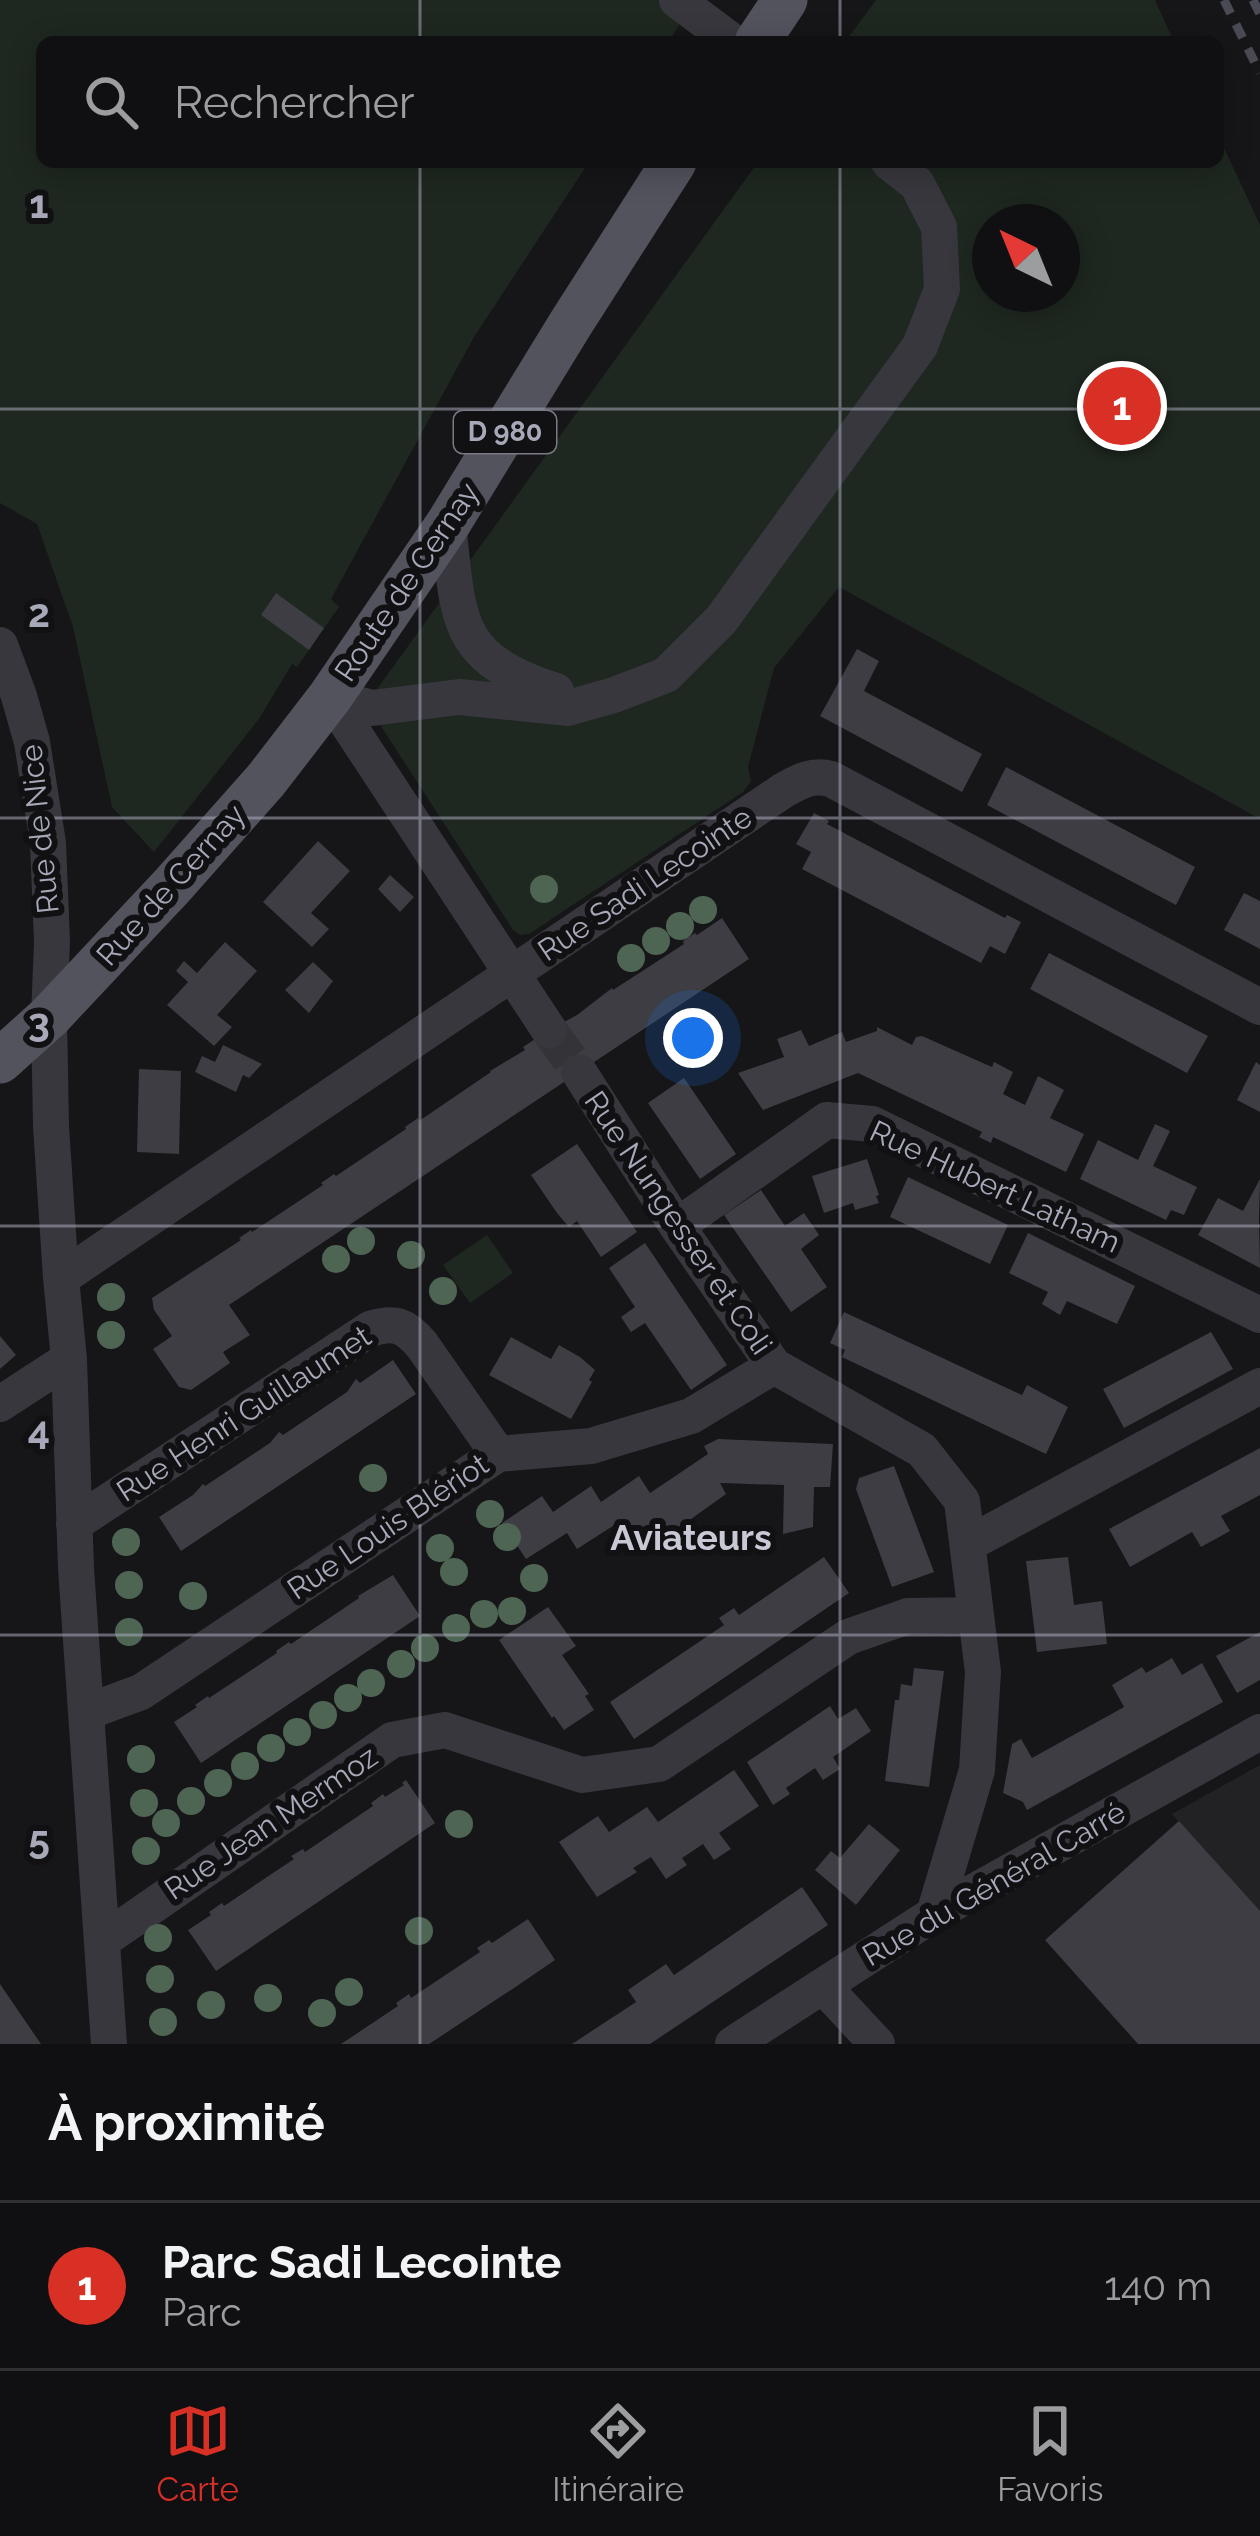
<!DOCTYPE html>
<html lang="fr">
<head>
<meta charset="utf-8">
<style>
	:root { --surface:#101012; --page:#1e1e20; --text:#f1f3f6; --muted:#9c9d9f; --line:#303032; --accent:#d93025 }
	body { margin:0; font-family:Raleway,sans-serif; background:var(--page); color:var(--text) }
	.compass { position:absolute; left:972px; top:204px; width:108px; height:108px; border-radius:50%; background:var(--surface); box-shadow:0 6px 30px #0003; rotate:317deg }
	.you { position:absolute; left:693px; top:1038px; width:42px; height:42px; margin:-30px; border:9px solid #fff; border-radius:50%; background:#1a73e8; box-shadow:0 0 0 18px #1a73e833 }
	.badge { display:grid; place-items:center; width:78px; height:78px; border-radius:50%; background:var(--accent); color:#fff; font-size:39px; font-weight:700 }
	.pin { position:absolute; translate:-50% -50%; border:6px solid #fff; box-shadow:0 3px 12px #0006 }
	.list { margin:0; padding:0; list-style:none }
	h2 { display:flex; justify-content:space-between; align-items:center; height:156px; margin:0; padding:0 48px; font-size:51px }
	h2 small { font-size:39px; font-weight:400; color:var(--muted) }
	.list li { display:grid; grid-template-columns:78px 1fr auto; gap:36px; align-items:center; box-sizing:border-box; height:168px; padding:0 48px; border-top:3px solid var(--line) }
	.list b { display:block; font-size:45px; white-space:nowrap }
	.list p { margin:0; font-size:39px; white-space:nowrap; color:var(--muted) }
	.list em { font-size:39px; font-style:normal; color:var(--muted) }
	.icon { flex:none; width:66px; height:66px; fill:none; stroke:currentColor; stroke-width:2; stroke-linecap:round; stroke-linejoin:round }
	.map { position:relative; flex:none; width:1260px; height:2044px; overflow:hidden }
	.search { position:absolute; background:var(--surface); box-shadow:0 6px 30px #0003; left:36px; right:36px; top:36px; height:132px; display:flex; align-items:center; gap:30px; box-sizing:border-box; padding:0 42px; border-radius:18px; color:var(--muted); font-size:45px }
	.sheet { height:324px; background:var(--surface) }
	nav { display:flex; justify-content:space-around; align-items:center; box-sizing:border-box; height:168px; border-top:3px solid var(--line); background:var(--surface); font-size:33px; color:var(--muted) }
	nav a { display:grid; justify-items:center; gap:6px }
	nav .on { color:var(--accent) }
	.map>svg:first-child { display:block }
	.built { fill:#222225 }
	.green { fill:#1e2720; fill-rule:evenodd }
	.building { fill:#3d3d43 }
	.lines { fill:none; stroke-linecap:round; stroke-linejoin:round }
	.minor-tunnel { stroke:#333338; stroke-width:36; stroke-dasharray:36 18; stroke-linecap:butt }
	.minor { stroke:#37373d; stroke-width:36 }
	.major { stroke:#52535d; stroke-width:45 }
	.rail { stroke:#494a53; stroke-width:9; stroke-dasharray:15 12; stroke-linecap:butt }
	.tree { fill:#4e6554 }
	.grid { fill:none; stroke:#a7a9b9; stroke-width:3; stroke-opacity:0.55 }
	.labels { text-anchor:middle; stroke-width:12; stroke-linejoin:round; paint-order:stroke }
	.shield { fill:#111113; stroke:#7a7b87; stroke-width:3 }
	.shield-label { font-size:27px; font-weight:bold; fill:#a7a9b9 }
	.street-label { font-size:30px; fill:#a7a9b9; stroke:#111113 }
	.quarter-label { font-size:36px; font-weight:bold; fill:#c8c9d5; stroke:#111113 }
	.grid-label { font-size:39px; text-anchor:middle; font-weight:bold; fill:#a7a9b9; stroke:#111113; stroke-width:12; stroke-linejoin:round; paint-order:stroke }
</style>
</head>
<body>
<div class="map">
<svg width="1260" height="2044" viewBox="0 0 1260 2044">
	<rect width="100%" height="100%" fill="#161618"/>
	<path class="built" d="M 1260,1765 L 1260,1912 L 1172,1814 Z"/>
	<path class="green" d="M 0,0 L 696,0 L 668,42 L 42,42 L 42,162 L 589,162 L 474,337 L 331,599 L 339,607 L 297,667 L 292,664 L 259,719 L 154,852 L 112,807 L 73,627 L 37,524 L 0,503 Z
		M 876,0 L 1155,0 L 1174,42 L 845,42 Z
		M 1218,135 L 1260,225 L 1260,819 L 839,587 L 774,668 L 748,767 L 751,781 L 743,792 L 529,934 L 520,935 L 513,930 L 375,717 L 377,689 L 758,162 L 1218,162 ZM 990,222 L 1062,222 L 1062,294 L 990,294 Z
		M 487,1235 L 513,1273 L 470,1303 L 443,1265 Z"/>
	<path class="building" d="M 276,593 L 324,628 L 309,650 L 261,615 Z
		M 857,649 L 879,661 L 864,691 L 982,754 L 962,792 L 820,716 Z
		M 1006,767 L 1195,867 L 1176,905 L 987,805 Z
		M 814,813 L 829,821 L 827,824 L 1005,918 L 1007,915 L 1021,922 L 1005,954 L 990,946 L 981,963 L 802,869 L 811,852 L 796,844 Z
		M 318,841 L 350,871 L 311,913 L 329,929 L 312,947 L 263,902 Z
		M 390,875 L 414,897 L 400,912 L 378,889 Z
		M 1244,893 L 1260,901 L 1260,949 L 1224,930 Z
		M 722,918 L 749,959 L 229,1305 L 250,1335 L 223,1352 L 230,1363 L 191,1390 L 179,1387 L 153,1349 L 172,1336 L 154,1310 L 152,1298 L 241,1240 L 239,1238 L 251,1230 L 252,1232 L 323,1185 L 321,1183 L 334,1174 L 336,1176 L 406,1129 L 405,1127 L 418,1118 L 419,1121 L 491,1072 L 490,1071 L 525,1050 L 523,1047 L 549,1030 L 577,1015 L 612,988 L 613,990 L 684,944 L 683,941 L 695,933 L 697,935 Z
		M 225,942 L 257,971 L 217,1015 L 232,1027 L 214,1046 L 167,1005 L 188,982 L 176,971 L 184,961 L 197,973 Z
		M 1049,953 L 1208,1036 L 1187,1073 L 1030,989 Z
		M 313,962 L 333,981 L 309,1013 L 285,990 Z
		M 877,1027 L 912,1045 L 916,1037 L 922,1036 L 992,1067 L 994,1062 L 1013,1072 L 1003,1094 L 1025,1105 L 1038,1076 L 1064,1090 L 1050,1118 L 1084,1134 L 1066,1172 L 993,1137 L 991,1143 L 979,1137 L 982,1132 L 858,1073 L 763,1110 L 738,1073 L 784,1057 L 777,1039 L 801,1030 L 809,1046 L 842,1032 L 846,1042 L 877,1031 Z
		M 223,1045 L 262,1064 L 249,1078 L 243,1075 L 236,1092 L 195,1072 L 202,1056 L 215,1062 Z
		M 1256,1062 L 1260,1065 L 1260,1112 L 1237,1100 Z
		M 139,1069 L 181,1071 L 179,1154 L 137,1152 Z
		M 684,1078 L 736,1154 L 700,1179 L 648,1103 Z
		M 1155,1124 L 1170,1131 L 1153,1166 L 1197,1187 L 1184,1215 L 1171,1210 L 1166,1220 L 1080,1179 L 1098,1140 L 1138,1160 Z
		M 577,1144 L 637,1232 L 601,1257 L 577,1221 L 569,1227 L 557,1213 L 531,1175 Z
		M 867,1159 L 879,1195 L 876,1196 L 879,1203 L 855,1210 L 853,1203 L 824,1213 L 812,1176 Z
		M 908,1177 L 1008,1225 L 990,1264 L 890,1217 Z
		M 1260,1179 L 1259,1220 L 1260,1268 L 1198,1235 L 1218,1198 L 1243,1211 Z
		M 761,1190 L 785,1226 L 804,1213 L 819,1235 L 801,1249 L 827,1287 L 791,1312 L 724,1215 Z
		M 1028,1233 L 1135,1286 L 1117,1324 L 1067,1301 L 1060,1315 L 1042,1304 L 1048,1292 L 1009,1273 Z
		M 645,1243 L 727,1365 L 691,1390 L 645,1323 L 631,1332 L 621,1317 L 635,1307 L 609,1268 Z
		M 844,1312 L 1022,1395 L 1027,1385 L 1068,1407 L 1046,1454 L 842,1357 L 845,1350 L 830,1343 Z
		M 1211,1332 L 1233,1369 L 1124,1428 L 1103,1389 Z
		M 0,1336 L 16,1355 L 0,1369 Z
		M 511,1337 L 551,1359 L 559,1345 L 580,1357 L 595,1370 L 589,1380 L 592,1382 L 571,1419 L 489,1375 Z
		M 393,1360 L 416,1394 L 181,1551 L 159,1517 L 193,1495 L 203,1484 L 205,1486 L 270,1443 L 279,1432 L 283,1435 L 347,1392 L 356,1379 L 360,1383 Z
		M 718,1439 L 833,1444 L 830,1487 L 814,1487 L 813,1527 L 783,1534 L 784,1485 L 720,1483 L 726,1494 L 659,1542 L 647,1525 L 626,1539 L 616,1524 L 577,1549 L 567,1533 L 526,1559 L 502,1523 L 542,1496 L 553,1512 L 591,1486 L 601,1502 L 639,1476 L 650,1493 L 708,1454 L 704,1446 Z
		M 1260,1448 L 1260,1495 L 1221,1516 L 1230,1531 L 1201,1547 L 1192,1532 L 1130,1567 L 1109,1529 Z
		M 894,1466 L 934,1572 L 892,1587 L 856,1489 L 859,1478 Z
		M 824,1557 L 849,1593 L 634,1739 L 610,1702 L 724,1625 L 719,1618 L 734,1608 L 739,1615 Z
		M 1068,1557 L 1074,1605 L 1102,1601 L 1107,1644 L 1037,1652 L 1026,1561 Z
		M 393,1575 L 420,1616 L 201,1763 L 174,1722 L 197,1707 L 195,1705 L 208,1696 L 209,1698 L 277,1653 L 276,1651 L 289,1642 L 291,1644 L 359,1598 L 358,1596 Z
		M 548,1607 L 576,1646 L 562,1655 L 589,1694 L 585,1696 L 594,1710 L 564,1730 L 554,1716 L 552,1718 L 499,1640 Z
		M 1260,1632 L 1260,1680 L 1237,1693 L 1216,1656 Z
		M 1172,1658 L 1182,1675 L 1202,1663 L 1223,1702 L 1027,1810 L 1023,1802 L 1003,1793 L 1012,1744 L 1021,1739 L 1032,1758 L 1124,1707 L 1112,1685 L 1142,1667 L 1146,1673 Z
		M 914,1668 L 944,1671 L 929,1787 L 885,1781 L 895,1700 L 899,1700 L 901,1684 L 912,1686 Z
		M 830,1706 L 838,1719 L 856,1708 L 871,1731 L 833,1757 L 840,1769 L 823,1780 L 815,1768 L 786,1788 L 790,1794 L 773,1805 L 747,1762 Z
		M 734,1770 L 759,1806 L 719,1833 L 731,1849 L 714,1860 L 703,1844 L 682,1858 L 687,1865 L 666,1879 L 651,1857 L 633,1868 L 637,1872 L 597,1897 L 559,1842 L 598,1816 L 609,1832 L 647,1807 L 658,1822 Z
		M 406,1780 L 435,1823 L 216,1971 L 188,1930 L 211,1915 L 209,1912 L 222,1903 L 224,1906 L 294,1859 L 291,1856 L 303,1849 L 305,1852 L 373,1806 L 371,1803 L 383,1794 L 385,1797 L 404,1785 L 402,1783 Z
		M 1179,1821 L 1260,1911 L 1260,2044 L 1138,2044 L 1045,1940 Z
		M 869,1824 L 900,1850 L 856,1905 L 815,1870 L 831,1851 L 840,1858 Z
		M 802,1887 L 828,1925 L 650,2044 L 572,2044 L 636,2002 L 628,1990 L 666,1964 L 674,1975 Z
		M 528,1919 L 555,1960 L 517,1986 L 429,2044 L 341,2044 L 398,2006 L 396,2003 L 409,1994 L 411,1998 L 480,1952 L 477,1948 L 489,1940 L 492,1943 Z
		M 0,1984 L 41,2044 L 0,2044 Z"/>
	<g class="lines">
		<path class="minor-tunnel" d="M 549,1030 L 579,1072"/>
		<path class="minor" d="M 677,0 L 733,42
			M 448,524 C 459,620 453,658 556,691
			M 0,645 L 19,696 L 32,742 L 48,843 L 52,942 L 49,1017 L 51,1126 L 61,1278 L 69,1359 L 76,1568 L 109,2044
			M 330,697 L 372,708 L 459,697 L 568,708 L 614,695 L 666,675 L 721,620 L 920,346 L 942,289 L 939,227 L 917,184 L 889,162
			M 330,697 L 549,1030
			M 579,1072 L 677,1226 L 774,1366 L 922,1450 L 962,1501 L 983,1672 L 977,1770 L 934,1914
			M 677,1226 L 827,1120 L 872,1124 L 1260,1315
			M 61,1278 L 784,790 C 800,781 812,774 831,779 L 1260,1007
			M 0,1404 L 69,1359
			M 74,1524 L 370,1329 C 395,1321 405,1325 422,1345 L 498,1454
			M 968,1544 L 1260,1386
			M 87,1712 L 141,1692 L 498,1454 L 591,1446 L 691,1416 L 774,1366
			M 102,1941 L 392,1740 L 445,1730 L 582,1775 L 659,1764 L 848,1637 L 908,1616 L 976,1615
			M 823,1986 L 877,2044
			M 733,2044 L 934,1914 L 1260,1732"/>
		<path class="major" d="M 757,42 L 785,0
			M 0,1061 L 49,1017 L 172,886 L 266,780 L 330,697 L 448,524 L 571,323 L 674,162"/>
		<path class="rail" d="M 1224,0 L 1260,73
			M 1253,0 L 1260,14"/>
	</g>
	<g class="tree">
		<circle cx="544" cy="889" r="14"/>
		<circle cx="703" cy="910" r="14"/>
		<circle cx="680" cy="926" r="14"/>
		<circle cx="656" cy="941" r="14"/>
		<circle cx="631" cy="958" r="14"/>
		<circle cx="361" cy="1241" r="14"/>
		<circle cx="411" cy="1255" r="14"/>
		<circle cx="336" cy="1259" r="14"/>
		<circle cx="443" cy="1291" r="14"/>
		<circle cx="111" cy="1297" r="14"/>
		<circle cx="111" cy="1335" r="14"/>
		<circle cx="373" cy="1478" r="14"/>
		<circle cx="490" cy="1514" r="14"/>
		<circle cx="507" cy="1537" r="14"/>
		<circle cx="126" cy="1542" r="14"/>
		<circle cx="440" cy="1548" r="14"/>
		<circle cx="454" cy="1572" r="14"/>
		<circle cx="534" cy="1578" r="14"/>
		<circle cx="129" cy="1585" r="14"/>
		<circle cx="193" cy="1596" r="14"/>
		<circle cx="512" cy="1611" r="14"/>
		<circle cx="484" cy="1614" r="14"/>
		<circle cx="456" cy="1628" r="14"/>
		<circle cx="129" cy="1632" r="14"/>
		<circle cx="425" cy="1648" r="14"/>
		<circle cx="401" cy="1664" r="14"/>
		<circle cx="371" cy="1683" r="14"/>
		<circle cx="348" cy="1698" r="14"/>
		<circle cx="323" cy="1715" r="14"/>
		<circle cx="297" cy="1732" r="14"/>
		<circle cx="271" cy="1748" r="14"/>
		<circle cx="141" cy="1759" r="14"/>
		<circle cx="245" cy="1766" r="14"/>
		<circle cx="218" cy="1783" r="14"/>
		<circle cx="191" cy="1801" r="14"/>
		<circle cx="144" cy="1803" r="14"/>
		<circle cx="166" cy="1823" r="14"/>
		<circle cx="459" cy="1824" r="14"/>
		<circle cx="146" cy="1851" r="14"/>
		<circle cx="419" cy="1931" r="14"/>
		<circle cx="158" cy="1938" r="14"/>
		<circle cx="160" cy="1979" r="14"/>
		<circle cx="349" cy="1992" r="14"/>
		<circle cx="268" cy="1998" r="14"/>
		<circle cx="211" cy="2005" r="14"/>
		<circle cx="322" cy="2013" r="14"/>
		<circle cx="163" cy="2022" r="14"/>
	</g>
	<path class="grid" d="M 420,0 L 420,42M 840,0 L 840,42M 420,162 L 420,2044M 840,162 L 840,2044M 0,409 L 1260,409M 0,818 L 1260,818M 0,1226 L 1260,1226M 0,1635 L 1260,1635"/>
	<g class="labels">
		<rect class="shield" x="454" y="411" width="102" height="42" rx="9"/>
		<g class="shield-label">
			<text x="505" y="441">D 980</text>
		</g>
		<g class="street-label">
			<text transform="translate(407 582) rotate(-56)" y="10">Route de Cernay</text>
			<text transform="translate(40 829) rotate(-96)" y="10">Rue de Nice</text>
			<text transform="translate(645 884) rotate(-34)" y="10">Rue Sadi Lecointe</text>
			<text transform="translate(171 885) rotate(-48)" y="10">Rue de Cernay</text>
			<text transform="translate(995 1187) rotate(25)" y="10">Rue Hubert Latham</text>
			<text transform="translate(678 1223) rotate(56)" y="10">Rue Nungesser et Coli</text>
			<text transform="translate(244 1414) rotate(-33)" y="10">Rue Henri Guillaumet</text>
			<text transform="translate(388 1527) rotate(-34)" y="10">Rue Louis Blériot</text>
			<text transform="translate(271 1823) rotate(-34)" y="10">Rue Jean Mermoz</text>
			<text transform="translate(994 1884) rotate(-30)" y="10">Rue du Général Carré</text>
		</g>
		<g class="quarter-label">
			<text x="691" y="1550">Aviateurs</text>
		</g>
	</g>
	<g class="grid-label">
		<text x="39" y="218">1</text>
		<text x="39" y="627">2</text>
		<text x="39" y="1036">3</text>
		<text x="39" y="1444">4</text>
		<text x="39" y="1853">5</text>
	</g>
</svg>
<svg class="compass" viewBox="-18 -18 36 36"><path d="M0-13l5 13h-10z" fill="#e53935"/><path d="M0 13l5-13h-10z" fill="#9c9d9f"/></svg>
<div class="you"></div>
<div class="pin badge" style="left:1122px;top:406px">1</div>
<div class="search"><svg class="icon" aria-label="search" viewBox="0 0 24 24"><circle cx="10" cy="10" r="6"/><path d="M15 15l6 6"/></svg>Rechercher</div>
</div>
<section class="sheet">
<h2>À proximité<small></small></h2>
<ul class="list">
<li><span class="badge">1</span><div><b>Parc Sadi Lecointe</b><p>Parc</p></div><em>140 m</em></li>
</ul>
</section>
<nav>
<a class="on"><svg class="icon" aria-label="map" viewBox="0 0 24 24"><path d="M3 6l6-2 6 2 6-2v14l-6 2-6-2-6 2zM9 4v14M15 6v14"/></svg>Carte</a>
<a><svg class="icon" aria-label="directions" viewBox="0 0 24 24"><path d="M12 3l9 9-9 9-9-9zM9 14v-3h6M13 9l2 2-2 2"/></svg>Itinéraire</a>
<a><svg class="icon" aria-label="saved" viewBox="0 0 24 24"><path d="M7 4h10v16l-5-4-5 4z"/></svg>Favoris</a>
</nav>
</body>
</html>
